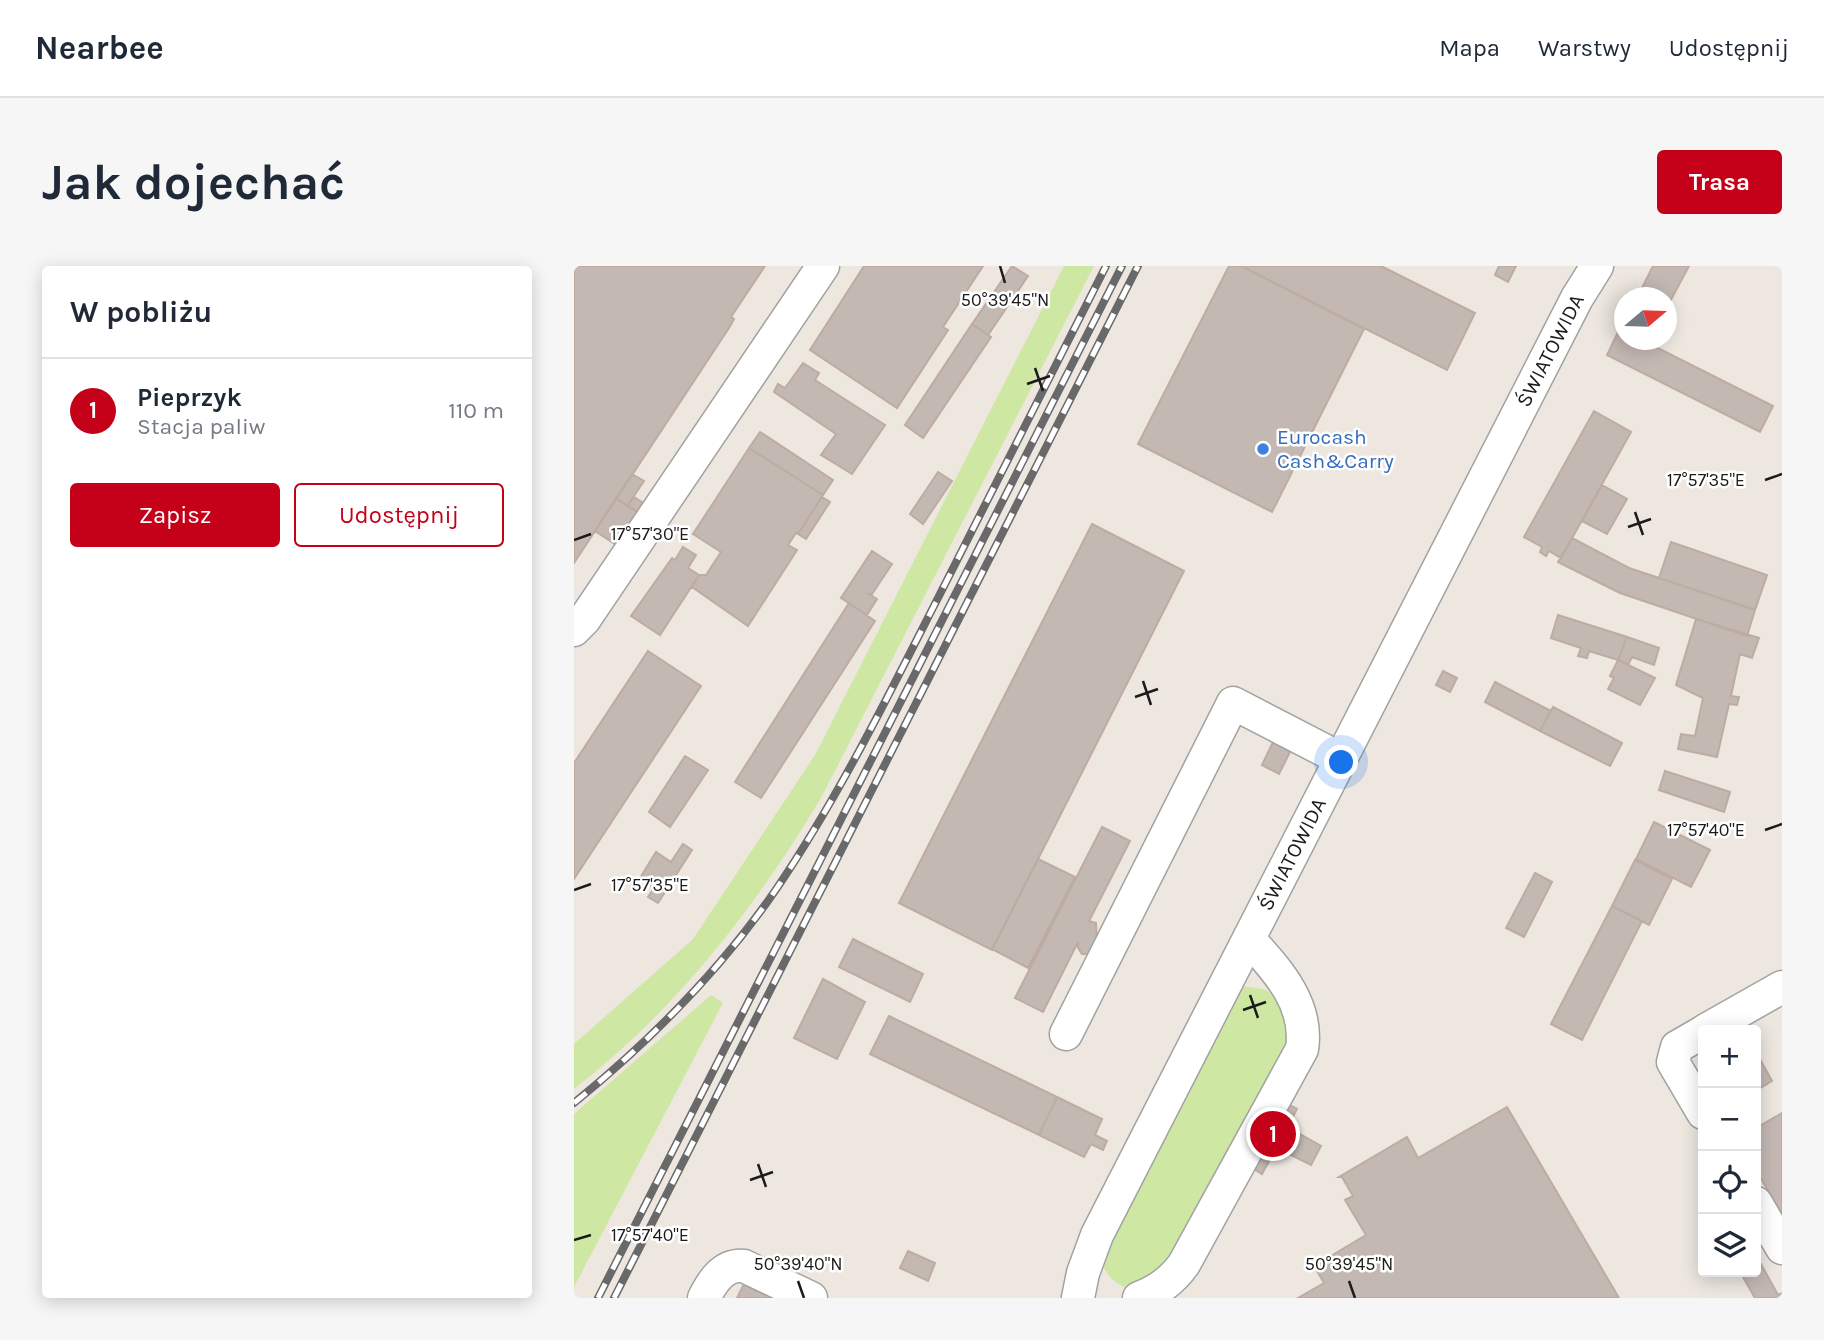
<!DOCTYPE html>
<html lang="pl">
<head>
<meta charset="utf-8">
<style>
	:root { --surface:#fff; --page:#f6f6f7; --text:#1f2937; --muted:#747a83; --line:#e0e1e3; --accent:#c50019 }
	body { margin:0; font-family:Karla,sans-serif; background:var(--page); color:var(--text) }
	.controls { position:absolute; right:21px; bottom:21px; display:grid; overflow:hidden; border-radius:7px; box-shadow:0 4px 18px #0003 }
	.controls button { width:63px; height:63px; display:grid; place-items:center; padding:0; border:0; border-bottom:2px solid var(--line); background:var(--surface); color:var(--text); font:35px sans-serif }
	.compass { position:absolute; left:1040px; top:21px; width:63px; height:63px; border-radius:50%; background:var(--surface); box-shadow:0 4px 18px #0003; rotate:71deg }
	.you { position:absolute; left:768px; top:497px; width:24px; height:24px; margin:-18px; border:5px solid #fff; border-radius:50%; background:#1a73e8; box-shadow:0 0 0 10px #1a73e833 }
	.badge { display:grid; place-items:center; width:46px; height:46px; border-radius:50%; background:var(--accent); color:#fff; font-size:23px; font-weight:700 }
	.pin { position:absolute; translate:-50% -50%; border:4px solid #fff; box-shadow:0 2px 7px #0006 }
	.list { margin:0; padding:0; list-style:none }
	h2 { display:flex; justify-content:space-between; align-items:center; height:91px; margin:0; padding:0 28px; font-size:30px }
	h2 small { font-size:23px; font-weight:400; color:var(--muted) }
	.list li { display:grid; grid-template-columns:46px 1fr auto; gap:21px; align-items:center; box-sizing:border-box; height:105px; padding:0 28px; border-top:2px solid var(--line) }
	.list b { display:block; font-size:26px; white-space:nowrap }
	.list p { margin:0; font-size:23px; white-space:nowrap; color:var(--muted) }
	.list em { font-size:23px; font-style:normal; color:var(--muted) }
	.actions { display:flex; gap:14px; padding:21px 28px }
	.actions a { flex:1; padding:16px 0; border:2px solid var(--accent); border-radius:7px; text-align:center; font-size:24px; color:var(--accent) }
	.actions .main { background:var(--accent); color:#fff }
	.icon { flex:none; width:38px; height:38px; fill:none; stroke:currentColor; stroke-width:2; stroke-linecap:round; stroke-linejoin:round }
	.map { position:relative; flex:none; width:1208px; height:1032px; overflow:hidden; border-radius:7px }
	header { display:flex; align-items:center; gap:42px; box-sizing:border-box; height:98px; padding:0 35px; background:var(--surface); border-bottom:2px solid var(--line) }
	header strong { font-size:33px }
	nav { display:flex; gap:38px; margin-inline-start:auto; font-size:24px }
	.intro { display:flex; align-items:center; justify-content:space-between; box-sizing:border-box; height:168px; padding:0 42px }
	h1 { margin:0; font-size:49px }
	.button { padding:18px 32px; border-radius:7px; background:var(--accent); color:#fff; font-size:24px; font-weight:700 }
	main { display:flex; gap:42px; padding:0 42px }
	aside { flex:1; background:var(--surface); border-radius:7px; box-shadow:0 4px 18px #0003 }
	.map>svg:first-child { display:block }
	.grass { fill:#cee8a4 }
	.building { fill:#c4b8b3; stroke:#beaba2; stroke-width:2 }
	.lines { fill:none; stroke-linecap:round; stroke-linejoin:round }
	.minor-casing { stroke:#a2a2a2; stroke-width:35 }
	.minor { stroke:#fff; stroke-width:32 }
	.rail-casing { stroke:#696969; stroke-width:8 }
	.rail { stroke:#fff; stroke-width:5; stroke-dasharray:16; stroke-linecap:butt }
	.ticks { fill:none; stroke:#1b1b1b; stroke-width:2.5 }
	.shop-dot { fill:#3f7fe0; stroke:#fff; stroke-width:2.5 }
	.labels { text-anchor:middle; stroke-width:5; stroke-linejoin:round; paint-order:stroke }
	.street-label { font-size:21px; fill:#1b1b1b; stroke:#fff }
	.shop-label { font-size:21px; fill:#366cbe; stroke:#fff; text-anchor:start }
	.ticks-label { font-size:18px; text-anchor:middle; fill:#1b1b1b; stroke:#fff; stroke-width:5; stroke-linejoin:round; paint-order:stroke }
</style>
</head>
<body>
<header>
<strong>Nearbee</strong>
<nav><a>Mapa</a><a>Warstwy</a><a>Udostępnij</a></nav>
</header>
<div class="intro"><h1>Jak dojechać</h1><a class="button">Trasa</a></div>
<main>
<aside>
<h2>W pobliżu<small></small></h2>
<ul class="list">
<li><span class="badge">1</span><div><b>Pieprzyk</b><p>Stacja paliw</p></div><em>110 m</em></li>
</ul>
<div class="actions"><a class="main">Zapisz</a><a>Udostępnij</a></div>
</aside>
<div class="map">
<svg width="1208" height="1032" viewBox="0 0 1208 1032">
	<rect width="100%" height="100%" fill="#ede7e0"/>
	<path class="grass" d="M 490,0 L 520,0 L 247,532 C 181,642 102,744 0,823 L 0,778 L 119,673 L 241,489 Z
		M 668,720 L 689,723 L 708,733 L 720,766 L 596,1002 L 555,1023 C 534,1016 528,999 519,981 Z
		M 137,729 L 149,737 L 0,1021 L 0,848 Z"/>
	<path class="building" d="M 0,0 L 191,0 L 157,51 L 160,53 L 155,62 L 0,297 Z
		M 290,0 L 409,0 L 369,61 L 374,64 L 323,142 L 236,84 Z
		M 438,0 L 454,10 L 414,69 L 398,58 Z
		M 655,0 L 667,0 L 790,63 L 698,246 L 564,178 Z
		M 671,0 L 807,0 L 901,47 L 873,104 L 671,2 Z
		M 925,0 L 942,0 L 934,16 L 921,9 Z
		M 1079,0 L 1115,0 L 1092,43 L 1092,32 L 1063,32 Z
		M 398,58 L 417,71 L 349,172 L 331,159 Z
		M 1046,62 L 1050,65 L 1050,74 L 1068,74 L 1199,140 L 1186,166 L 1033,89 Z
		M 229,97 L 245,107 L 241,114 L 311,159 L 278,208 L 247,189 L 262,168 L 200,126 L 204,118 L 211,122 Z
		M 1020,145 L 1057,166 L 987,292 L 975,285 L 972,290 L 966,286 L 968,281 L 950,271 Z
		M 186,166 L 259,214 L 249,229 L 175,182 Z
		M 175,182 L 249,229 L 224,268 L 222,267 L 214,279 L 223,284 L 174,360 L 118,321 L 125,309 L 132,309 L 147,286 L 119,268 Z
		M 364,206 L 378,215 L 349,258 L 336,248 Z
		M 58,208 L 70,215 L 53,240 L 42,232 Z
		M 1028,219 L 1053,233 L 1033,268 L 1008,255 Z
		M 60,231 L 71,238 L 65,247 L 53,240 Z
		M 248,231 L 256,236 L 232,273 L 224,268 Z
		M 42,232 L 65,247 L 44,280 L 21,265 Z
		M 518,258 L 610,305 L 418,684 L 325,637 Z
		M 998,272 L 1055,302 L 1181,344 L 1173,370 L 1046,327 L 984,296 Z
		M 1097,276 L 1193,309 L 1181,344 L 1085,312 Z
		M 109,281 L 122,289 L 114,302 L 125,309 L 86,369 L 57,350 L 98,292 L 101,294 Z
		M 298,285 L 318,298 L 298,328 L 295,328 L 303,333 L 293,349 L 267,332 Z
		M 275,337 L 301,355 L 187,532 L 161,516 Z
		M 984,349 L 1053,371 L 1044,394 L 1015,385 L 1013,392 L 1004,390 L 1007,382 L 977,372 Z
		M 1122,353 L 1185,372 L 1178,392 L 1166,388 L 1157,430 L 1165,431 L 1163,439 L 1155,438 L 1143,491 L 1104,483 L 1107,468 L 1121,470 L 1129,432 L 1102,419 Z
		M 1053,371 L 1085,382 L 1080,399 L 1058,391 L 1054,399 L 1044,394 Z
		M 74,385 L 127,420 L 0,613 L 0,497 Z
		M 1044,394 L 1081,412 L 1066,439 L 1034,423 L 1040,412 L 1036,410 Z
		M 869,405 L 883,412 L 876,426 L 862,419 Z
		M 921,416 L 977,445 L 966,465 L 911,436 Z
		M 979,441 L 1048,477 L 1036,500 L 966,465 Z
		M 699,476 L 717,484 L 705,508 L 688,499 Z
		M 111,490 L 134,504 L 96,561 L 75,546 Z
		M 1091,505 L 1156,526 L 1150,546 L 1085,524 Z
		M 1080,556 L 1136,584 L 1117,621 L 1062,593 Z
		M 528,561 L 556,575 L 515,655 L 522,657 L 523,676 L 519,678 L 520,682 L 516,688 L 508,688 L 504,682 L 504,676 L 469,746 L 441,732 Z
		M 109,578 L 118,584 L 84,637 L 74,631 L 80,622 L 66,612 L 82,586 L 97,596 Z
		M 464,593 L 501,611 L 454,702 L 418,683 Z
		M 1061,594 L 1098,613 L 1075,659 L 1038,640 Z
		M 961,607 L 978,616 L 950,671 L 932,662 Z
		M 1038,640 L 1068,655 L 1008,774 L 977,758 Z
		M 279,673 L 349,708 L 336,736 L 265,701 Z
		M 249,713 L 291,736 L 263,793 L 220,772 Z
		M 315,750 L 483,831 L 465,869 L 296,788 Z
		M 1182,786 L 1198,815 L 1183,824 L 1182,822 Z
		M 483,831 L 528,853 L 521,869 L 533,875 L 529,884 L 517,878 L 510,891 L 465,869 Z
		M 707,834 L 723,843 L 688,908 L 673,899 Z
		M 933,841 L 1045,1032 L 724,1032 L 750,1017 L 740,1000 L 792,969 L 771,934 L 779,930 L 768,911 L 765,911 L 833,871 L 844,892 Z
		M 1208,847 L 1208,949 L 1182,904 L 1182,862 Z
		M 726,868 L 747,880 L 737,899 L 715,888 Z
		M 334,985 L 361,997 L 354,1015 L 326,1002 Z
		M 1182,989 L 1204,1029 L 1208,1027 L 1208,1032 L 1181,1032 L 1166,1006 L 1182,1006 Z
		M 170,1018 L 200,1032 L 163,1032 Z"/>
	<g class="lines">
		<g class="minor-casing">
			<g id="minor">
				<path d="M 0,364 L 10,354 L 249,0"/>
				<path d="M 1132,764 L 1208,721"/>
				<path d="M 1129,766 L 1103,781 L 1099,796 L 1129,847"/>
				<path d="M 492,768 L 659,437 L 767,493"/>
				<path d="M 1182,937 L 1208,982"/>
				<path d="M 130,1032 C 138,1016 149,998 170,1000 L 237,1032"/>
				<path id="s1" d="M 504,1032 L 509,1007 L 523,969 L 1003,32 L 1023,0"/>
				<path d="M 565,1032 C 584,1025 598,1015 610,998 L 728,783 C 735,738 703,704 675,673"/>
			</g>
		</g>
		<use href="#minor" class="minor"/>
		<g class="rail-casing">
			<path id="rail" d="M 0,837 C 76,775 147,704 203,622 C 266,529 316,426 367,326 C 422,217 477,109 532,0
				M 24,1032 L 548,0
				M 40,1032 L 564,0"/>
		</g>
		<use href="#rail" class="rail"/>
	</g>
	<path class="ticks" d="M 426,0 L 431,17M 461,102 L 469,125M 453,118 L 476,110M 1191,214 L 1208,208M 1061,246 L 1069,269M 1054,261 L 1077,253M 0,274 L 17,268M 569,415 L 577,439M 561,431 L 584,423M 1191,564 L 1208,558M 0,624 L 17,618M 676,729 L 684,752M 669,744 L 692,736M 184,898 L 192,921M 176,914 L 199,906M 0,974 L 17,969M 224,1015 L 230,1032M 775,1015 L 781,1032"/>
	<circle class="shop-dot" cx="689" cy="183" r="7"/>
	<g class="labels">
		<g class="street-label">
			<text dy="7" stroke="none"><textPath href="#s1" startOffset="1060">ŚWIATOWIDA</textPath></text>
			<text dy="7" stroke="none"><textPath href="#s1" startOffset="494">ŚWIATOWIDA</textPath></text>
		</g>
		<g class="shop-label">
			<text x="703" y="178">Eurocash<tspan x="703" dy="24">Cash&amp;Carry</tspan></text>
		</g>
	</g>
	<g class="ticks-label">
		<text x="431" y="40">50°39'45"N</text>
		<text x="1132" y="220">17°57'35"E</text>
		<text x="76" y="274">17°57'30"E</text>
		<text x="1132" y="570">17°57'40"E</text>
		<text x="76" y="625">17°57'35"E</text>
		<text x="76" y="975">17°57'40"E</text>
		<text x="224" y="1004">50°39'40"N</text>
		<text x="775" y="1004">50°39'45"N</text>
	</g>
</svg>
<div class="controls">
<button>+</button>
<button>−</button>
<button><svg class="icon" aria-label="locate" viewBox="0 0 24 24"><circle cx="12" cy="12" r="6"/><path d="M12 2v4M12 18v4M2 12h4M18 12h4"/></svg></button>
<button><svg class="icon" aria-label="layers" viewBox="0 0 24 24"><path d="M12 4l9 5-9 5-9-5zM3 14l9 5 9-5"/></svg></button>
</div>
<svg class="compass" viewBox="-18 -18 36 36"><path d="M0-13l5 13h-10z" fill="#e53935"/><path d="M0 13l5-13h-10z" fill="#747a83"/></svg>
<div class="you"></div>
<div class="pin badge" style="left:699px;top:868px">1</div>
</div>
</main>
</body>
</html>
